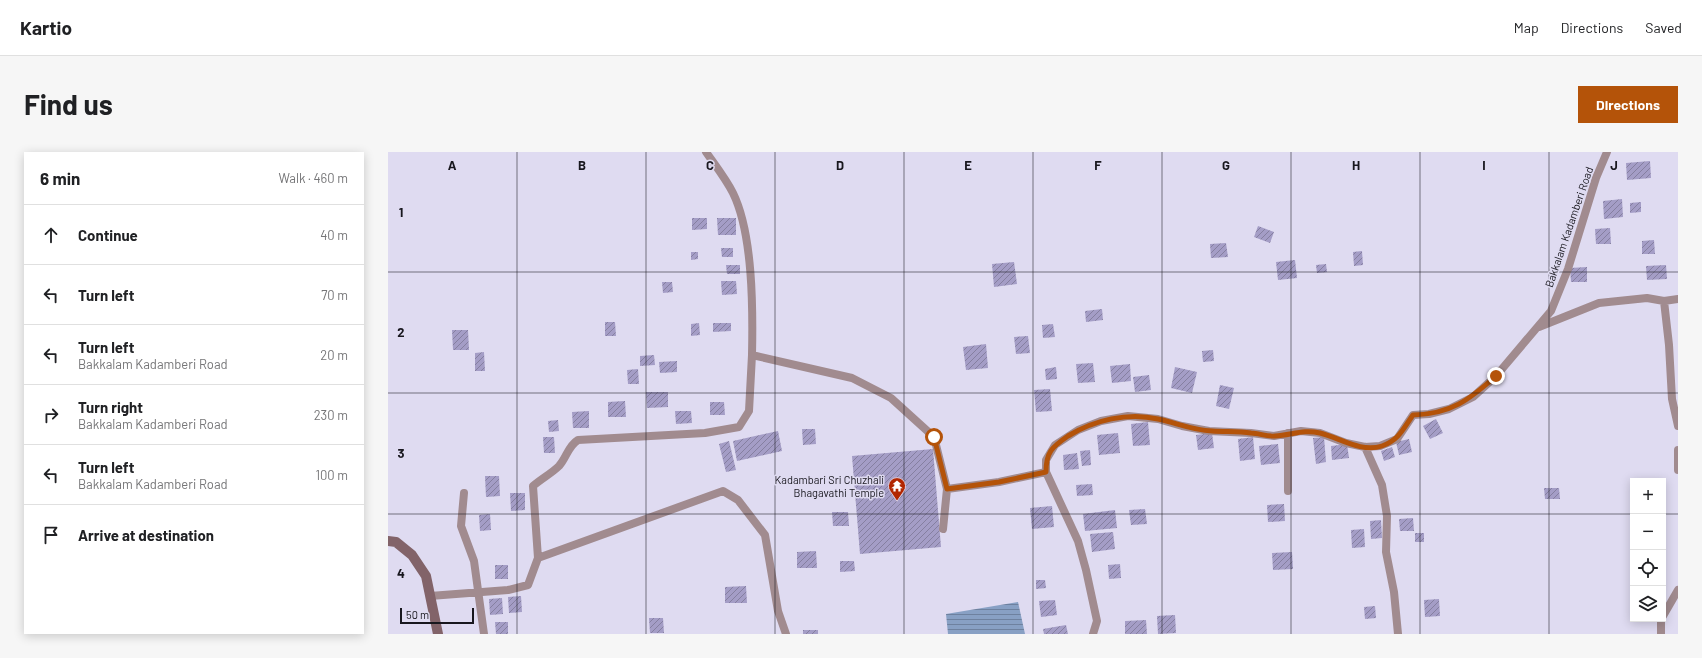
<!DOCTYPE html>
<html lang="en">
<head>
<meta charset="utf-8">
<style>
	:root { --surface:#fff; --page:#f6f6f6; --text:#202124; --muted:#757577; --line:#e0e0e0; --accent:#b45309 }
	body { margin:0; font-family:Barlow,sans-serif; background:var(--page); color:var(--text) }
	.controls { position:absolute; right:12px; bottom:12px; display:grid; overflow:hidden; border-radius:0px; box-shadow:0 2px 10px #0003 }
	.controls button { width:36px; height:36px; display:grid; place-items:center; padding:0; border:0; border-bottom:1px solid var(--line); background:var(--surface); color:var(--text); font:20px sans-serif }
	.scale { position:absolute; left:12px; bottom:10px; width:74px; box-sizing:border-box; padding-left:4px; border:2px solid #18171e; border-top:0; font-size:11px; line-height:14px; white-space:nowrap; color:#18171e; -webkit-text-stroke:3px #dfdbf1; paint-order:stroke }
	.stop { position:absolute; width:12px; height:12px; margin:-9px; border:3px solid #b45309; border-radius:50%; background:#fff }
	.stop.end { background:#b45309; border-color:#fff; box-shadow:0 1px 4px #0008 }
	.list { margin:0; padding:0; list-style:none }
	h2 { display:flex; justify-content:space-between; align-items:center; height:52px; margin:0; padding:0 16px; font-size:17px }
	h2 small { font-size:13px; font-weight:400; color:var(--muted) }
	.list li { display:grid; grid-template-columns:26px 1fr auto; gap:12px; align-items:center; box-sizing:border-box; height:60px; padding:0 16px; border-top:1px solid var(--line) }
	.list b { display:block; font-size:15px; white-space:nowrap }
	.list p { margin:0; font-size:13px; white-space:nowrap; color:var(--muted) }
	.list em { font-size:13px; font-style:normal; color:var(--muted) }
	.icon { flex:none; width:22px; height:22px; fill:none; stroke:currentColor; stroke-width:2; stroke-linecap:round; stroke-linejoin:round }
	.map { position:relative; flex:none; width:1290px; height:482px; overflow:hidden; border-radius:0px }
	header { display:flex; align-items:center; gap:24px; box-sizing:border-box; height:56px; padding:0 20px; background:var(--surface); border-bottom:1px solid var(--line) }
	header strong { font-size:19px }
	nav { display:flex; gap:22px; margin-inline-start:auto; font-size:14px }
	.intro { display:flex; align-items:center; justify-content:space-between; box-sizing:border-box; height:96px; padding:0 24px }
	h1 { margin:0; font-size:28px }
	.button { padding:10px 18px; border-radius:0px; background:var(--accent); color:#fff; font-size:14px; font-weight:700 }
	main { display:flex; gap:24px; padding:0 24px }
	aside { flex:1; background:var(--surface); border-radius:0px; box-shadow:0 2px 10px #0003 }
	.map>svg:first-child { display:block }
	.water { fill:url(#water-rules) }
	.building { fill:url(#building-hatch) }
	.lines { fill:none; stroke-linecap:round; stroke-linejoin:round }
	.street { stroke:#a18b8f; stroke-width:8 }
	.secondary { stroke:#826369; stroke-width:10 }
	.route { stroke:#b45309; stroke-width:5 }
	.grid { fill:none; stroke:#18171e; stroke-width:1; stroke-opacity:0.55 }
	.labels { text-anchor:middle; stroke-width:3; stroke-linejoin:round; paint-order:stroke }
	.street-label { font-size:11px; fill:#18171e; stroke:#dfdbf1 }
	.poi-label { font-size:11px; fill:#18171e; stroke:#dfdbf1; text-anchor:end }
	.grid-label { font-size:13px; text-anchor:middle; font-weight:bold; fill:#18171e; stroke:#dfdbf1; stroke-width:3; stroke-linejoin:round; paint-order:stroke }
</style>
</head>
<body>
<header>
<strong>Kartio</strong>
<nav><a>Map</a><a>Directions</a><a>Saved</a></nav>
</header>
<div class="intro"><h1>Find us</h1><a class="button">Directions</a></div>
<main>
<aside>
<h2>6 min<small>Walk · 460 m</small></h2>
<ul class="list">
<li><svg class="icon" aria-label="ahead" viewBox="0 0 24 24"><path d="M12 20V5M6 11l6-6 6 6"/></svg><div><b>Continue</b></div><em>40 m</em></li>
<li><svg class="icon" aria-label="left" viewBox="0 0 24 24"><path d="M17 20v-9H6M10 6l-5 5 5 5"/></svg><div><b>Turn left</b></div><em>70 m</em></li>
<li><svg class="icon" aria-label="left" viewBox="0 0 24 24"><path d="M17 20v-9H6M10 6l-5 5 5 5"/></svg><div><b>Turn left</b><p>Bakkalam Kadamberi Road</p></div><em>20 m</em></li>
<li><svg class="icon" aria-label="right" viewBox="0 0 24 24"><path d="M7 20v-9h11M14 6l5 5-5 5"/></svg><div><b>Turn right</b><p>Bakkalam Kadamberi Road</p></div><em>230 m</em></li>
<li><svg class="icon" aria-label="left" viewBox="0 0 24 24"><path d="M17 20v-9H6M10 6l-5 5 5 5"/></svg><div><b>Turn left</b><p>Bakkalam Kadamberi Road</p></div><em>100 m</em></li>
<li><svg class="icon" aria-label="arrive" viewBox="0 0 24 24"><path d="M6 21V4h12l-3 4 3 4H6"/></svg><div><b>Arrive at destination</b></div></li>
</ul>
</aside>
<div class="map">
<svg width="1290" height="482" viewBox="0 0 1290 482">
	<defs>
		<pattern id="water-rules" width="6" height="5" patternUnits="userSpaceOnUse"><rect width="6" height="5" fill="#88a0c4"/><path d="M0 2.5h6" fill="none" stroke="#6e819f"/></pattern>
		<pattern id="building-hatch" width="6" height="6" patternUnits="userSpaceOnUse"><rect width="6" height="6" fill="#a49dc6"/><path d="M-1 1l2-2M0 6l6-6M5 7l2-2" fill="none" stroke="#857fa0"/></pattern>
	</defs>
	<rect width="100%" height="100%" fill="#dfdbf1"/>
	<path class="water" d="M 630,450 L 637,482 L 560,482 L 558,462 Z"/>
	<path class="building" d="M 1262,9 L 1263,26 L 1239,28 L 1238,11 Z
		M 1234,47 L 1235,65 L 1216,67 L 1215,49 Z
		M 1253,50 L 1253,60 L 1242,61 L 1242,51 Z
		M 304,66 L 319,66 L 319,77 L 304,78 Z
		M 329,66 L 348,66 L 348,83 L 330,83 Z
		M 870,74 L 886,80 L 882,91 L 866,85 Z
		M 1222,76 L 1223,92 L 1208,92 L 1207,77 Z
		M 1266,88 L 1267,102 L 1254,102 L 1254,89 Z
		M 838,91 L 840,105 L 823,106 L 822,92 Z
		M 333,96 L 345,96 L 345,105 L 334,105 Z
		M 974,99 L 975,113 L 966,114 L 965,100 Z
		M 303,100 L 310,100 L 310,107 L 303,108 Z
		M 907,108 L 909,126 L 890,128 L 888,110 Z
		M 626,110 L 629,132 L 606,135 L 604,112 Z
		M 938,112 L 939,120 L 929,121 L 928,113 Z
		M 338,113 L 352,113 L 352,122 L 339,122 Z
		M 1278,113 L 1279,127 L 1259,128 L 1258,114 Z
		M 1199,115 L 1199,130 L 1183,130 L 1182,116 Z
		M 333,129 L 348,129 L 349,142 L 334,143 Z
		M 274,130 L 284,130 L 285,140 L 275,141 Z
		M 714,157 L 715,168 L 698,170 L 697,159 Z
		M 217,170 L 227,170 L 228,184 L 217,184 Z
		M 311,171 L 312,183 L 303,184 L 303,172 Z
		M 325,171 L 343,171 L 343,179 L 325,180 Z
		M 665,172 L 667,185 L 655,186 L 654,173 Z
		M 64,178 L 80,178 L 81,198 L 65,198 Z
		M 640,184 L 642,201 L 628,202 L 626,185 Z
		M 598,192 L 600,216 L 578,218 L 575,195 Z
		M 825,198 L 826,209 L 815,210 L 814,199 Z
		M 96,200 L 97,219 L 87,219 L 87,201 Z
		M 266,203 L 267,213 L 252,214 L 252,204 Z
		M 289,209 L 289,220 L 272,221 L 271,210 Z
		M 705,211 L 707,230 L 690,231 L 688,212 Z
		M 742,212 L 743,229 L 724,231 L 722,214 Z
		M 668,215 L 669,227 L 658,228 L 657,217 Z
		M 787,215 L 809,220 L 804,241 L 783,236 Z
		M 250,217 L 251,232 L 240,232 L 239,218 Z
		M 761,223 L 763,238 L 747,240 L 745,225 Z
		M 832,233 L 846,236 L 841,257 L 828,254 Z
		M 662,237 L 664,259 L 648,260 L 646,238 Z
		M 258,240 L 280,240 L 280,255 L 259,256 Z
		M 237,249 L 238,265 L 220,265 L 220,250 Z
		M 322,250 L 336,250 L 337,263 L 322,263 Z
		M 201,259 L 201,276 L 185,276 L 184,260 Z
		M 287,259 L 303,259 L 304,271 L 288,272 Z
		M 1048,267 L 1055,281 L 1042,287 L 1035,274 Z
		M 170,268 L 171,279 L 161,280 L 160,269 Z
		M 760,270 L 762,293 L 745,294 L 743,272 Z
		M 414,277 L 427,277 L 428,292 L 415,293 Z
		M 390,279 L 394,299 L 349,309 L 345,289 Z
		M 730,281 L 732,301 L 711,303 L 709,283 Z
		M 824,281 L 826,296 L 810,298 L 808,283 Z
		M 155,285 L 166,285 L 167,301 L 156,301 Z
		M 865,285 L 867,307 L 852,309 L 850,287 Z
		M 936,285 L 938,310 L 928,312 L 925,286 Z
		M 1021,287 L 1024,300 L 1011,303 L 1008,290 Z
		M 341,289 L 348,318 L 338,320 L 331,292 Z
		M 890,292 L 892,311 L 873,313 L 871,294 Z
		M 959,292 L 961,306 L 944,308 L 943,294 Z
		M 1004,295 L 1007,305 L 996,309 L 993,299 Z
		M 545,297 L 553,395 L 472,402 L 464,304 Z
		M 702,298 L 703,313 L 694,314 L 692,299 Z
		M 689,301 L 691,317 L 676,318 L 675,303 Z
		M 97,324 L 111,324 L 112,344 L 98,345 Z
		M 704,332 L 705,343 L 689,344 L 688,333 Z
		M 1156,336 L 1171,336 L 1172,347 L 1157,347 Z
		M 122,341 L 137,341 L 137,358 L 123,359 Z
		M 896,352 L 897,369 L 880,370 L 879,353 Z
		M 664,354 L 666,375 L 644,377 L 642,356 Z
		M 757,357 L 759,372 L 743,373 L 741,358 Z
		M 727,358 L 729,376 L 697,379 L 695,362 Z
		M 444,360 L 460,360 L 461,374 L 445,374 Z
		M 102,362 L 103,378 L 92,379 L 91,363 Z
		M 1025,366 L 1026,379 L 1012,379 L 1011,367 Z
		M 993,368 L 994,386 L 983,387 L 982,369 Z
		M 976,377 L 977,395 L 964,396 L 963,378 Z
		M 725,380 L 727,397 L 704,400 L 702,382 Z
		M 1027,381 L 1036,381 L 1036,390 L 1027,390 Z
		M 428,399 L 429,416 L 409,416 L 409,400 Z
		M 904,400 L 905,417 L 885,418 L 884,401 Z
		M 452,409 L 466,409 L 467,419 L 452,420 Z
		M 732,412 L 733,426 L 721,427 L 720,413 Z
		M 107,413 L 120,413 L 120,427 L 107,427 Z
		M 648,428 L 657,428 L 658,436 L 648,437 Z
		M 358,434 L 359,451 L 337,451 L 337,435 Z
		M 133,444 L 134,460 L 121,461 L 120,445 Z
		M 114,446 L 115,462 L 102,463 L 101,447 Z
		M 1051,447 L 1052,464 L 1037,465 L 1036,448 Z
		M 667,448 L 669,463 L 653,465 L 651,449 Z
		M 987,454 L 988,466 L 977,467 L 976,455 Z
		M 787,463 L 788,481 L 770,482 L 769,464 Z
		M 261,466 L 275,466 L 276,481 L 262,481 Z
		M 758,468 L 759,482 L 737,482 L 737,469 Z
		M 107,470 L 120,470 L 120,482 L 108,482 Z
		M 678,473 L 680,482 L 656,482 L 655,477 Z
		M 415,478 L 430,478 L 430,482 L 415,482 Z"/>
	<g class="lines">
		<path class="street" d="M 318,0 C 327,13 338,27 345,41 C 365,82 365,157 364,203 L 464,226 L 503,246 L 546,285 L 559,337 L 611,330 L 658,320
			M 1276,149 L 1290,147
			M 1151,175 L 1211,151 L 1259,146 L 1276,149 L 1281,193 L 1284,247 L 1290,274
			M 977,295 L 994,333 L 999,364 L 998,400 L 1006,440 L 1010,482
			M 1290,298 L 1290,318
			M 900,339 L 900,281
			M 76,341 L 73,374 L 86,409 L 96,482
			M 555,377 L 559,337
			M 150,406 L 335,339 L 350,348 L 377,383 L 390,459 L 398,482
			M 42,444 L 120,438 L 140,433 L 150,406 L 145,334 C 153,327 164,321 171,314 C 179,305 180,294 190,288 L 317,281 L 351,275 L 361,259 L 364,203
			M 1275,464 L 1290,438
			M 1273,467 L 1273,482
			M 705,482 L 709,469 L 698,418 L 690,389 L 658,320 L 658,308 L 667,293 L 690,278 L 713,269 L 740,264 L 770,267 L 794,274 L 821,279 L 863,281 L 886,284 L 913,279 L 932,281 L 958,291 L 977,295 L 992,294 L 1009,287 L 1025,263 L 1041,262 L 1061,257 L 1085,245 L 1108,224 L 1163,159 L 1180,117 L 1208,26 L 1219,0"/>
		<path class="secondary" d="M 0,389 L 8,390 L 24,403 L 38,424 L 50,482"/>
	</g>
	<g class="lines">
		<path class="route" d="M 546,285 L 559,337 L 611,330 L 658,320 C 658,300 664,295 680,284 C 706,268 740,260 770,267 C 789,271 804,278 824,279 C 837,280 850,279 863,281 C 871,281 879,285 887,284 C 904,283 915,277 932,281 C 952,286 973,301 994,294 C 1011,288 1015,277 1025,263 C 1063,262 1081,248 1108,224"/>
	</g>
	<path class="grid" d="M 129,0 L 129,482M 258,0 L 258,482M 387,0 L 387,482M 516,0 L 516,482M 645,0 L 645,482M 774,0 L 774,482M 903,0 L 903,482M 1032,0 L 1032,482M 1161,0 L 1161,482M 0,120 L 1290,120M 0,241 L 1290,241M 0,362 L 1245,362M 1275,362 L 1290,362"/>
	<defs>
		<g id="temple-pin" transform="scale(0.9)"><path d="M0 17L-7.5 6A9.5 9.5 0 1 1 7.5 6Z" fill="#b22601" stroke="#dfdbf1"/><path d="M0-6L5-2H3V0L6.5 2.5H4V6H1.5V3h-3V6H-4V2.5H-6.5L-3 0V-2H-5Z" fill="#fff"/></g>
	</defs>
	<g fill-rule="evenodd">
		<use href="#temple-pin" x="509" y="334"/>
	</g>
	<g class="labels">
		<g class="street-label">
			<text transform="translate(1181 75) rotate(-71)" y="4">Bakkalam Kadamberi Road</text>
		</g>
		<g class="poi-label">
			<text x="496" y="332">Kadambari Sri Chuzhali<tspan x="496" dy="13">Bhagavathi Temple</tspan></text>
		</g>
	</g>
	<g class="grid-label">
		<text x="64" y="18">A</text>
		<text x="194" y="18">B</text>
		<text x="322" y="18">C</text>
		<text x="452" y="18">D</text>
		<text x="580" y="18">E</text>
		<text x="710" y="18">F</text>
		<text x="838" y="18">G</text>
		<text x="968" y="18">H</text>
		<text x="1096" y="18">I</text>
		<text x="1226" y="18">J</text>
		<text x="13" y="65">1</text>
		<text x="13" y="185">2</text>
		<text x="13" y="306">3</text>
		<text x="13" y="426">4</text>
	</g>
</svg>
<div class="controls">
<button>+</button>
<button>−</button>
<button><svg class="icon" aria-label="locate" viewBox="0 0 24 24"><circle cx="12" cy="12" r="6"/><path d="M12 2v4M12 18v4M2 12h4M18 12h4"/></svg></button>
<button><svg class="icon" aria-label="layers" viewBox="0 0 24 24"><path d="M12 4l9 5-9 5-9-5zM3 14l9 5 9-5"/></svg></button>
</div>
<div class="scale">50 m</div>
<div class="stop" style="left:546px;top:285px"></div>
<div class="stop end" style="left:1108px;top:224px"></div>
</div>
</main>
</body>
</html>
